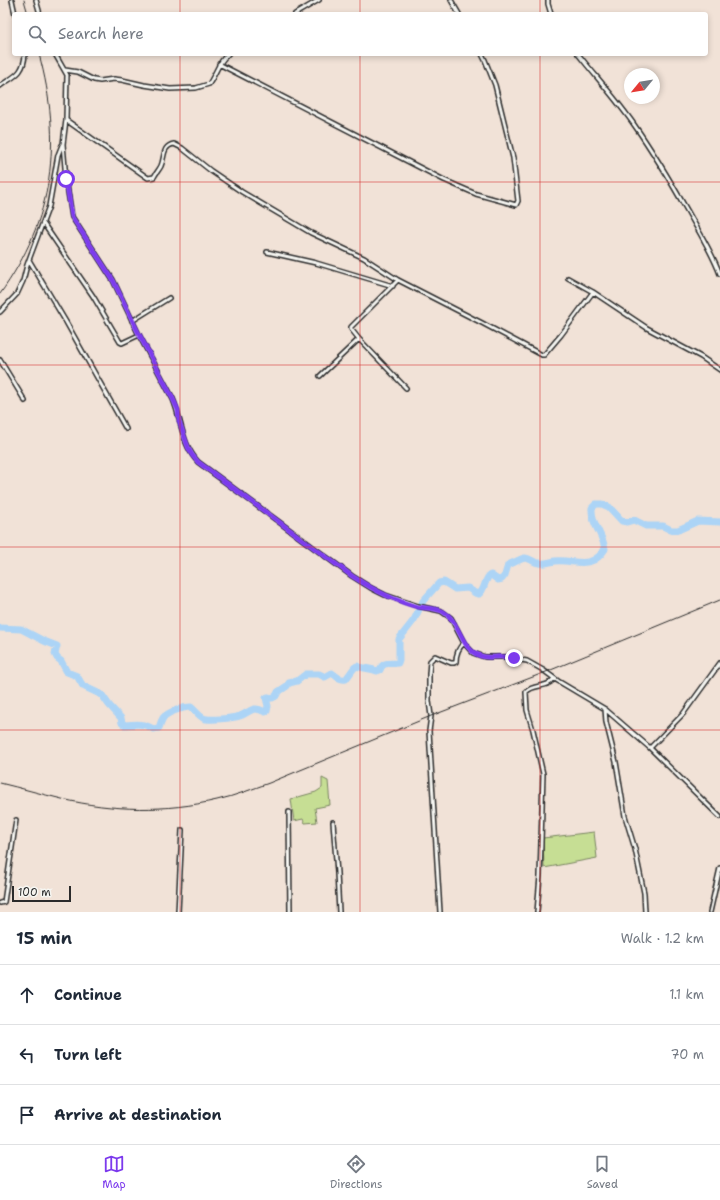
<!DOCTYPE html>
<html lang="en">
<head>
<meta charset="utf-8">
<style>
	:root { --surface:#fff; --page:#f2f2f3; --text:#1f2937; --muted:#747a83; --line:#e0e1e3; --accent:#7c3aed }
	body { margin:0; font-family:"Shantell Sans",sans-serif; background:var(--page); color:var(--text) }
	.compass { position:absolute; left:624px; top:68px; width:36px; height:36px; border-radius:50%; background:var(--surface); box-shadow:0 2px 6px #0003; rotate:240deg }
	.scale { position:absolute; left:12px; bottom:10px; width:59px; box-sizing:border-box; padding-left:4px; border:2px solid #2b2b2b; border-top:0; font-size:11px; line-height:14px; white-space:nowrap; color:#2b2b2b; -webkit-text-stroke:3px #f6f6f2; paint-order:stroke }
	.stop { position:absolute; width:12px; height:12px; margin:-9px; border:3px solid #7c3aed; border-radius:50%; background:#fff }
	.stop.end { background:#7c3aed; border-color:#fff; box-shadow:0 1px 4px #0008 }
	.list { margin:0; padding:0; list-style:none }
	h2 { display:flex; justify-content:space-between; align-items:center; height:52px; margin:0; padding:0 16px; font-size:17px }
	h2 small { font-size:13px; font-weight:400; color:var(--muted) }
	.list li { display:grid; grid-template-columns:26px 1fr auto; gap:12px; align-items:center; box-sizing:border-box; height:60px; padding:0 16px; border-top:1px solid var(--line) }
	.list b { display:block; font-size:15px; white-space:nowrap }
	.list em { font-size:13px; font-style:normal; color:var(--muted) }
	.icon { flex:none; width:22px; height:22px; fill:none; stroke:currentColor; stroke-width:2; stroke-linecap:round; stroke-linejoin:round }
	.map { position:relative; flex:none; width:720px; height:912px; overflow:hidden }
	.search { position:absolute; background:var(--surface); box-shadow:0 2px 6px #0003; left:12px; right:12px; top:12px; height:44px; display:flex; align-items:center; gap:10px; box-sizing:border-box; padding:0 14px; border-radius:4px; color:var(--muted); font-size:15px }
	.sheet { height:232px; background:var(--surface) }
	nav { display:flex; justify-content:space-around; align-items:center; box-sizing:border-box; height:56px; border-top:1px solid var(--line); background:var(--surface); font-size:11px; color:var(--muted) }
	nav a { display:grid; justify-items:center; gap:2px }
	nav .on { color:var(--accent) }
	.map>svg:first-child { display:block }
	.green { fill:#c6de94; stroke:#788460 }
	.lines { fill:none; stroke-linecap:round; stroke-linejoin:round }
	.river { stroke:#acd4f6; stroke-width:7 }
	.street-casing { stroke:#2b2b2b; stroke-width:6 }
	.street { stroke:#f6f6f2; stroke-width:3 }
	.rail { stroke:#2b2b2b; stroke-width:1 }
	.route { stroke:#7c3aed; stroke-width:5 }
	.grid { fill:none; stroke:#d62828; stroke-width:1; stroke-opacity:0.55 }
</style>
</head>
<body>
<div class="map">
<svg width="720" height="912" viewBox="0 0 720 912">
	<rect width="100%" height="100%" fill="#f1e2d7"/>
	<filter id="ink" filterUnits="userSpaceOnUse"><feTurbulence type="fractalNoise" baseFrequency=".025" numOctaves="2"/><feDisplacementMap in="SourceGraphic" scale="8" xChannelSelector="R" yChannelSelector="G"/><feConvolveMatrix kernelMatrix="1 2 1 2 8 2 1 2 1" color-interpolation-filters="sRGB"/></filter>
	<g filter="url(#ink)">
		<path class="green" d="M 322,778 L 328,781 L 330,805 L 315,808 L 317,822 L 305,823 L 303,819 L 294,821 L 291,799 L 316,792 L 322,788 Z
			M 594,832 L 597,858 L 544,868 L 543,838 Z"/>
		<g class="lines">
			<path class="river" d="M 0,628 L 21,629 L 44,641 L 57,646 L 55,654 L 57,658 L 61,661 L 67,672 L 77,676 L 83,686 L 102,695 L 109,705 L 121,718 L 122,723 L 125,725 C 135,724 145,723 153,729 L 159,728 C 160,725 161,721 163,718 C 167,712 184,707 191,707 C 195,710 198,715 203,718 C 209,721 233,718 240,716 C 251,712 252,705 265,712 L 267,711 L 268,706 L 266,698 L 268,697 L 272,698 L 276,696 L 278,692 L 287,686 L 289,683 L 297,681 L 306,674 L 319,674 L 325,677 L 332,673 C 337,677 340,680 346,679 L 354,668 L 357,666 C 364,669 370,668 377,671 L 380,670 C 383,661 390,664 398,663 L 399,660 L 399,639 L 414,620 L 423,601 L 439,583 L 444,582 L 455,589 L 468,588 L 475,593 L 479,594 C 485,590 484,581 489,576 L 491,575 L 498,580 L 502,579 L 505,575 L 508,565 C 513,563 520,559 525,558 C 530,558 534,563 539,563 C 545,564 549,562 555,561 C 575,559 591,571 605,549 C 603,534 591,524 592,508 L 596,504 L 602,504 L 609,507 L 622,521 L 627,522 L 634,520 L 646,526 L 663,526 L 671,530 L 678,530 L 698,521 L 720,522"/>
			<g class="street-casing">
				<path id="street" d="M 12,0 L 15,14
					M 36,0 L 40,14
					M 451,0 L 459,14
					M 548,0 L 548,4 L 551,14
					M 295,14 L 319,0
					M 55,54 L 67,75 L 66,120 L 63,144 L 66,179 L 72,217 L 113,280 L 139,335 L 173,399 C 182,421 181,443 198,462 L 352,576 L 371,588 L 385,595 L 418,606 L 441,611 L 451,618 L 464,643 L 473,653 L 485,657 L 504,657 L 527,661 L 543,670 L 558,681 L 605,709 L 650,748 L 720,817
					M 578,54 C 597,78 618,101 635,126 C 654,153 671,182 688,212 C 699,232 712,252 720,274
					M 219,64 L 444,180 L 476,194 L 516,205 L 518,201 L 513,158 L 495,85 L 485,60 L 482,54
					M 65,70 L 78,72 L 94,80 L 100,81 L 114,79 L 122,80 L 144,85 L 170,89 L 196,88 L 209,84 C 216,74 218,62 228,54
					M 0,86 C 14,76 24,74 25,54
					M 66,120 L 148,178 L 154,177 C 156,173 159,170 161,166 C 165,157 162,146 174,144 L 182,148 L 211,171 L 242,192 L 311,233 L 364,258 L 398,280 L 482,323 L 542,355 L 544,355 L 561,335 L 593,292 L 647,328 L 701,357 L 720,370
					M 43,223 L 93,296 L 120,342 L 122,343 L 139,335
					M 267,252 L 316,263 L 393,286
					M 29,260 L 66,322 L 126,429
					M 568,278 L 593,292
					M 398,280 L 351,327 L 351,329 L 359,339 L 406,388
					M 0,312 L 17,294 L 23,281 L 27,265 L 49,206 L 58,155 L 62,145
					M 132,321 L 169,298
					M 0,360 L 25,401
					M 320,376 L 359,339
					M 605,709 L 606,722 L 616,762 L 625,816 L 635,849 L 644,893 L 645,912
					M 650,748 L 683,714 L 720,663
					M 289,812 L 290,912
					M 333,822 L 337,873 L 339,912
					M 0,903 L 4,902 L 16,820
					M 178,912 L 182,830
					M 440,912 L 429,731 L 431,716 L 429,701 L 429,674 L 430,661 L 435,656 L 451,663 L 454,663 L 456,662 C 456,654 458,648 464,643
					M 537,912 L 540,876 L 543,774 L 533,730 L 527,710 L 526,692 C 534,683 548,689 554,678
					M 710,912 L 720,868"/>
			</g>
			<use href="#street" class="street"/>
			<path class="rail" d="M 24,0 L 28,14
				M 0,294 C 54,219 63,142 39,54
				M 0,783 C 21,788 41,794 62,799 C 113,811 166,812 217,800 C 235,796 252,789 269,783 L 431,716 L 546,672 L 720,600"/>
		</g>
	</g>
	<g class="lines" filter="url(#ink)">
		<path class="route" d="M 66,179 L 72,217 L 113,280 L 139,334 L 173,399 L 178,410 L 179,421 L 188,447 L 192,455 L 198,462 L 352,576 C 372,589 394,601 418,607 C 426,608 435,608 442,611 C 461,621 459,649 481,656 C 486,658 491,657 496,657 C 502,656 508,657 514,658"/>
	</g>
	<path class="grid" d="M 180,0 L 180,14M 360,0 L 360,14M 540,0 L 540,14M 180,54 L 180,912M 360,54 L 360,912M 540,54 L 540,912M 0,182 L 720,182M 0,365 L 720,365M 0,547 L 720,547M 0,730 L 720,730"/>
</svg>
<svg class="compass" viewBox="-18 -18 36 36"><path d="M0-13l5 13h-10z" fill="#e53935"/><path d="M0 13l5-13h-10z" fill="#747a83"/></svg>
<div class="scale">100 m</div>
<div class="stop" style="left:66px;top:179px"></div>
<div class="stop end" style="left:514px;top:658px"></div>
<div class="search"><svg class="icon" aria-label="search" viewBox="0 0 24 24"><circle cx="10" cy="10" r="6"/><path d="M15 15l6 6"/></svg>Search here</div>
</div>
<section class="sheet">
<h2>15 min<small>Walk · 1.2 km</small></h2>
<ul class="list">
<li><svg class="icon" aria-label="ahead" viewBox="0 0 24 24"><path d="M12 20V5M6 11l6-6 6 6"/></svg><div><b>Continue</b></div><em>1.1 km</em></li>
<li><svg class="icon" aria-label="left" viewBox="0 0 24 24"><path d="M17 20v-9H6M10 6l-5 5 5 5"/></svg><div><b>Turn left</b></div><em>70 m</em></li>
<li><svg class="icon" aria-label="arrive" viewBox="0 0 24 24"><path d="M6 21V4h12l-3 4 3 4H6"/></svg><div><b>Arrive at destination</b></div></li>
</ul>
</section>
<nav>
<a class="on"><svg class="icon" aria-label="map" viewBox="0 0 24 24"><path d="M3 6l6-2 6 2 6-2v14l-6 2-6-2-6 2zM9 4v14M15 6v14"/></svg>Map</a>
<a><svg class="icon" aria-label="directions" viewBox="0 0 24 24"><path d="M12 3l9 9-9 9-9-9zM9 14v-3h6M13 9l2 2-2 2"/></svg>Directions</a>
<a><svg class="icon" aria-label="saved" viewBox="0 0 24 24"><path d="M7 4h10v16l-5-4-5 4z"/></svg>Saved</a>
</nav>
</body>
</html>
